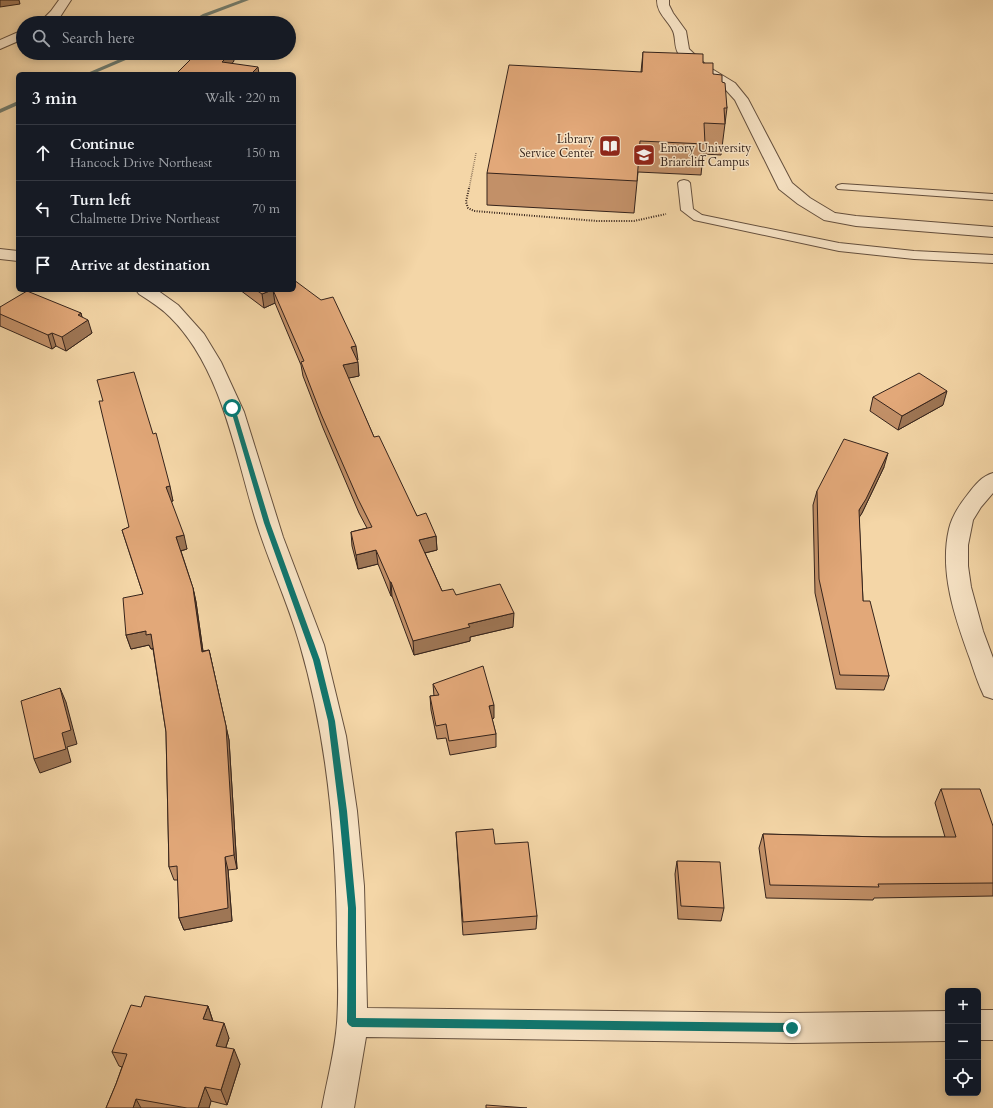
<!DOCTYPE html>
<html lang="en">
<head>
<meta charset="utf-8">
<style>
	:root { --surface:#171b24; --page:#20242c; --text:#f1f3f6; --muted:#9ea1a6; --line:#363941 }
	body { margin:0; font-family:Cardo,serif; background:var(--page); color:var(--text) }
	.controls { position:absolute; right:12px; bottom:12px; display:grid; overflow:hidden; border-radius:6px; box-shadow:0 2px 10px #0003 }
	.controls button { width:36px; height:36px; display:grid; place-items:center; padding:0; border:0; border-bottom:1px solid var(--line); background:var(--surface); color:var(--text); font:20px sans-serif }
	.stop { position:absolute; width:12px; height:12px; margin:-9px; border:3px solid #0f766e; border-radius:50%; background:#fff }
	.stop.end { background:#0f766e; border-color:#fff; box-shadow:0 1px 4px #0008 }
	.list { margin:0; padding:0; list-style:none }
	h2 { display:flex; justify-content:space-between; align-items:center; height:52px; margin:0; padding:0 16px; font-size:17px }
	h2 small { font-size:13px; font-weight:400; color:var(--muted) }
	.list li { display:grid; grid-template-columns:26px 1fr auto; gap:12px; align-items:center; box-sizing:border-box; height:56px; padding:0 16px; border-top:1px solid var(--line) }
	.list b { display:block; font-size:15px; white-space:nowrap }
	.list p { margin:0; font-size:13px; white-space:nowrap; color:var(--muted) }
	.list em { font-size:13px; font-style:normal; color:var(--muted) }
	.icon { flex:none; width:22px; height:22px; fill:none; stroke:currentColor; stroke-width:2; stroke-linecap:round; stroke-linejoin:round }
	.map { position:relative; flex:none; width:993px; height:1108px; overflow:hidden }
	.search { position:absolute; background:var(--surface); box-shadow:0 2px 10px #0003; left:16px; top:16px; width:280px; height:44px; display:flex; align-items:center; gap:10px; box-sizing:border-box; padding:0 14px; border-radius:22px; color:var(--muted); font-size:15px }
	.panel { position:absolute; background:var(--surface); box-shadow:0 2px 10px #0003; left:16px; top:72px; width:280px; height:220px; border-radius:6px }
	.map>svg:first-child { display:block }
	.lines { fill:none; stroke-linecap:round; stroke-linejoin:round }
	.stream { fill:#737d6e; fill-rule:evenodd }
	.lane-casing { stroke:#65503e; stroke-width:2 }
	.street-casing { stroke:#65503e; stroke-width:2 }
	.path-far1 { stroke:#35231b; stroke-width:1.5; stroke-dasharray:0.5 1.5; stroke-linecap:butt }
	.path { stroke:#35231b; stroke-width:2; stroke-dasharray:1 1.5; stroke-linecap:butt }
	.lane { fill:#f8e4c6; fill-rule:evenodd }
	.street { fill:#f8e4c6; fill-rule:evenodd }
	.wall { fill:#c29068; stroke:#35231b }
	.shaded-wall { fill:#9e7655; stroke:#35231b }
	.building { fill:#e2a879; stroke:#35231b }
	.route { fill:#0f766e }
	.labels { text-anchor:middle; stroke-width:3; stroke-linejoin:round; paint-order:stroke }
	.far-poi-label { font-size:12px; fill:#35231b; stroke:#f8e4c6; text-anchor:end }
</style>
</head>
<body>
<div class="map">
<svg width="993" height="1108" viewBox="0 0 993 1108">
	<rect width="100%" height="100%" fill="#f4d6a7"/>
	<filter id="stains"><feTurbulence type="fractalNoise" baseFrequency=".005" numOctaves="4"/><feColorMatrix values="0 0 0 0 .2 0 0 0 0 .09 0 0 0 0 .02 0 0 0 .5 -.17"/></filter>
	<radialGradient id="worn" r=".72"><stop offset=".6" stop-color="#630" stop-opacity="0"/><stop offset="1" stop-color="#630" stop-opacity=".3"/></radialGradient>
	<g class="lines">
		<path class="stream" d="M 241,0 L 249,0 L 207,16 L 195,23 L 188,23 L 203,14 Z
			M 134,53 L 142,53 L 93,74 L 85,74 Z
			M 18,101 L 18,105 L 0,113 L 0,109 Z"/>
		<g class="lane-casing">
			<path id="lane" d="M 684,180 L 688,181 L 690,183 L 693,209 L 702,215 L 839,243 L 914,251 L 993,255 L 993,263 L 914,259 L 839,251 L 694,220 L 681,210 L 678,183 L 680,181 Z
				M 842,184 L 993,194 L 993,200 L 838,189 L 836,187 L 838,185 Z"/>
		</g>
		<g class="street-casing">
			<path id="street" d="M 59,0 L 71,0 L 60,17 L 53,23 L 39,23 L 51,11 Z
				M 657,0 L 669,0 L 669,5 L 673,13 L 686,31 L 689,49 L 707,66 L 735,83 L 748,99 L 792,183 L 810,198 L 835,213 L 856,216 L 993,227 L 993,237 L 856,226 L 824,220 L 798,204 L 779,189 L 735,100 L 725,89 L 697,72 L 678,53 C 674,46 676,38 673,31 C 668,20 657,14 657,0 Z
				M 23,30 L 23,39 L 0,49 L 0,40 Z
				M 0,249 L 18,251 L 18,261 L 0,259 Z
				M 136,290 L 157,290 L 178,305 L 204,334 L 221,362 L 244,412 L 283,537 L 324,645 L 346,736 L 357,811 L 364,886 L 367,1008 L 792,1013 L 948,1011 L 948,1041 L 792,1043 L 366,1037 L 354,1108 L 322,1108 C 327,1080 335,1051 337,1023 C 339,997 338,971 337,945 C 337,845 328,741 300,645 C 288,602 268,561 255,518 C 235,452 221,367 170,317 C 161,308 150,301 139,294 Z
				M 993,473 L 993,493 L 981,507 L 973,520 L 968,545 L 968,566 L 971,587 L 983,631 L 993,658 L 993,699 L 984,696 C 978,684 974,671 970,659 C 955,618 939,572 949,529 C 952,516 960,504 968,494 C 975,485 982,476 993,473 Z
				M 978,1010 L 993,1010 L 993,1040 L 978,1040 Z"/>
		</g>
		<path class="path-far1" d="M 469,189 L 476,153"/>
		<path class="path" d="M 469,188 L 466,202 L 468,208 L 474,211 L 597,221 L 634,221 L 666,214"/>
		<use href="#lane" class="lane"/>
		<use href="#street" class="street"/>
	</g>
	<path class="wall" d="M 643,52 L 703,63 L 713,74 L 722,82 L 727,108 L 721,155 L 703,154 L 701,175 L 638,172 L 634,213 L 487,205 L 487,173 L 641,72 Z
		M 240,290 L 294,290 L 358,360 L 357,360 L 359,376 L 348,378 L 374,437 L 417,516 L 436,536 L 437,550 L 425,553 L 442,591 L 456,595 L 513,627 L 470,637 L 470,641 L 414,655 L 392,596 L 391,596 L 378,564 L 358,569 L 352,546 L 351,532 L 367,528 L 359,513 L 323,428 L 303,376 L 301,365 L 275,303 L 264,308 Z
		M 0,307 L 81,313 L 82,317 L 92,333 L 66,351 L 56,346 L 52,349 L 0,326 Z
		M 873,397 L 943,405 L 898,430 L 870,411 Z
		M 153,434 L 173,501 L 171,501 L 187,549 L 181,551 L 193,588 L 196,602 L 203,651 L 209,650 L 229,740 L 237,869 L 228,870 L 232,921 L 184,930 L 179,918 L 178,880 L 174,880 L 169,867 L 166,732 L 153,649 L 151,649 L 149,645 L 131,649 L 126,635 L 143,594 L 122,530 L 129,527 Z
		M 884,467 L 862,513 L 859,517 L 863,601 L 889,676 L 884,690 L 836,689 L 815,593 L 813,505 L 817,491 Z
		M 433,684 L 494,718 L 492,719 L 496,734 L 496,747 L 450,755 L 446,738 L 437,739 L 431,710 L 430,696 L 434,696 Z
		M 941,789 L 993,826 L 993,896 L 874,898 L 873,900 L 766,898 L 759,848 L 763,834 L 882,837 L 945,837 L 935,803 Z
		M 456,832 L 495,844 L 537,916 L 536,929 L 463,935 Z
		M 677,861 L 724,908 L 721,921 L 678,919 L 675,874 Z
		M 208,1006 L 213,1021 L 229,1038 L 226,1047 L 240,1064 L 227,1105 L 211,1101 L 209,1108 L 106,1108 L 116,1084 L 122,1067 L 119,1066 L 112,1052 L 141,1007 Z"/>
	<path class="shaded-wall" d="M 0,0 L 19,0 L 20,4 L 0,7 Z
		M 231,53 L 233,53 L 234,61 L 224,73 L 222,62 Z
		M 258,67 L 259,74 L 251,74 Z
		M 272,290 L 273,290 L 275,303 L 264,308 L 262,294 Z
		M 81,313 L 83,323 L 88,320 L 92,333 L 66,351 L 62,337 L 78,315 Z
		M 52,333 L 56,346 L 52,349 L 48,335 Z
		M 356,346 L 358,360 L 352,361 L 351,347 Z
		M 358,362 L 359,376 L 344,379 L 343,365 Z
		M 947,391 L 943,405 L 898,430 L 902,416 Z
		M 888,453 L 884,467 L 862,513 L 855,524 L 859,510 Z
		M 170,486 L 173,501 L 169,502 L 166,487 Z
		M 184,535 L 187,549 L 180,551 L 176,537 Z
		M 436,536 L 437,550 L 420,554 L 419,540 Z
		M 376,550 L 378,564 L 358,569 L 356,555 Z
		M 390,582 L 391,582 L 392,596 L 391,596 Z
		M 193,588 L 196,602 L 205,666 L 202,652 Z
		M 514,613 L 513,627 L 470,637 L 470,641 L 414,655 L 413,641 L 468,624 Z
		M 146,631 L 151,634 L 155,648 L 151,649 L 149,645 L 131,649 L 126,635 Z
		M 209,650 L 229,740 L 237,869 L 234,855 Z
		M 60,688 L 66,702 L 77,744 L 67,747 L 71,762 L 40,773 L 34,759 L 62,733 Z
		M 494,705 L 494,718 L 489,720 L 489,706 Z
		M 225,857 L 228,870 L 232,921 L 184,930 L 179,918 Z
		M 208,1006 L 213,1022 L 203,1019 Z
		M 224,1023 L 229,1038 L 221,1061 L 216,1046 Z
		M 234,1049 L 240,1064 L 227,1105 L 221,1090 Z
		M 205,1087 L 211,1101 L 209,1108 L 198,1108 Z
		M 136,1099 L 141,1108 L 133,1108 Z"/>
	<path class="building" d="M 643,52 L 703,54 L 703,63 L 713,63 L 713,74 L 722,75 L 722,82 L 725,83 L 727,108 L 724,108 L 725,124 L 704,123 L 705,144 L 640,141 L 637,181 L 487,173 L 509,65 L 642,72 Z
		M 197,53 L 231,53 L 222,62 L 258,67 L 251,74 L 176,74 Z
		M 294,280 L 321,300 L 333,297 L 356,346 L 351,347 L 358,362 L 343,365 L 374,437 L 379,436 L 417,516 L 426,513 L 436,536 L 419,540 L 442,591 L 453,589 L 456,595 L 500,584 L 514,613 L 468,624 L 470,627 L 413,641 L 391,582 L 390,582 L 376,550 L 356,555 L 351,532 L 372,527 L 358,499 L 321,414 L 301,362 L 304,361 L 273,290 L 294,290 Z
		M 256,290 L 272,290 L 262,294 Z
		M 27,291 L 81,313 L 78,315 L 88,320 L 62,337 L 52,333 L 48,335 L 0,314 L 0,307 Z
		M 134,372 L 153,434 L 156,433 L 165,467 L 170,486 L 166,487 L 184,535 L 176,537 L 193,588 L 202,652 L 209,650 L 226,726 L 234,855 L 225,857 L 228,908 L 179,918 L 177,866 L 169,867 L 166,732 L 151,634 L 146,635 L 146,631 L 126,635 L 123,598 L 143,594 L 122,530 L 129,527 L 99,401 L 103,401 L 97,380 Z
		M 919,373 L 947,391 L 902,416 L 873,397 Z
		M 844,439 L 888,453 L 866,499 L 859,510 L 863,601 L 870,601 L 889,676 L 840,675 L 819,579 L 817,491 Z
		M 483,666 L 494,705 L 489,706 L 496,734 L 449,741 L 446,724 L 436,726 L 430,696 L 439,695 L 433,684 Z
		M 60,688 L 71,730 L 62,733 L 66,749 L 34,759 L 21,701 Z
		M 941,789 L 980,789 L 993,826 L 993,883 L 878,884 L 879,887 L 770,885 L 763,834 L 882,837 L 956,837 Z
		M 493,829 L 495,844 L 528,842 L 537,916 L 463,922 L 456,832 Z
		M 677,861 L 720,862 L 724,908 L 681,906 Z
		M 145,996 L 208,1006 L 203,1019 L 224,1023 L 216,1046 L 234,1049 L 221,1090 L 205,1087 L 198,1108 L 187,1108 L 136,1099 L 133,1108 L 106,1108 L 116,1084 L 127,1054 L 112,1052 L 131,1005 L 141,1007 Z
		M 486,1105 L 527,1108 L 486,1108 Z"/>
	<path class="route" d="M 230,407 L 235,408 L 270,523 L 320,660 L 335,721 L 347,811 L 356,908 L 356,1018 L 792,1023 L 795,1025 L 797,1028 L 795,1031 L 792,1032 L 352,1027 L 349,1025 L 347,1022 L 348,908 L 339,811 L 328,721 L 313,660 L 264,523 Z"/>
	<defs>
		<g id="library-square" transform="scale(1.15)"><rect x="-9" y="-9" width="18" height="18" rx="4" fill="#8f2418" stroke="#f8e4c6"/><path d="M-6-4Q-3-5.5-.7-3.5V5Q-3 3-6 4ZM6-4Q3-5.5 .7-3.5V5Q3 3 6 4Z" fill="#fff"/></g>
		<g id="university-square" transform="scale(1.15)"><rect x="-9" y="-9" width="18" height="18" rx="4" fill="#8f2418" stroke="#f8e4c6"/><path d="M0-5L7-2L0 1L-7-2ZM-4 1L0 2.5L4 1V4Q0 6-4 4Z" fill="#fff"/></g>
	</defs>
	<g fill-rule="evenodd">
		<use href="#library-square" x="610" y="146"/>
		<use href="#university-square" x="644" y="155"/>
	</g>
	<g class="labels">
		<g class="far-poi-label">
			<text x="594" y="143">Library<tspan x="594" dy="14">Service Center</tspan></text>
			<text x="660" y="152" text-anchor="start">Emory University<tspan x="660" dy="14">Briarcliff Campus</tspan></text>
		</g>
	</g>
	<rect width="100%" height="100%" filter="url(#stains)"/>
	<rect width="100%" height="100%" fill="url(#worn)"/>
</svg>
<div class="controls">
<button>+</button>
<button>−</button>
<button><svg class="icon" aria-label="locate" viewBox="0 0 24 24"><circle cx="12" cy="12" r="6"/><path d="M12 2v4M12 18v4M2 12h4M18 12h4"/></svg></button>
</div>
<div class="stop" style="left:232px;top:408px"></div>
<div class="stop end" style="left:792px;top:1028px"></div>
<div class="search"><svg class="icon" aria-label="search" viewBox="0 0 24 24"><circle cx="10" cy="10" r="6"/><path d="M15 15l6 6"/></svg>Search here</div>
<section class="panel">
<h2>3 min<small>Walk · 220 m</small></h2>
<ul class="list">
<li><svg class="icon" aria-label="ahead" viewBox="0 0 24 24"><path d="M12 20V5M6 11l6-6 6 6"/></svg><div><b>Continue</b><p>Hancock Drive Northeast</p></div><em>150 m</em></li>
<li><svg class="icon" aria-label="left" viewBox="0 0 24 24"><path d="M17 20v-9H6M10 6l-5 5 5 5"/></svg><div><b>Turn left</b><p>Chalmette Drive Northeast</p></div><em>70 m</em></li>
<li><svg class="icon" aria-label="arrive" viewBox="0 0 24 24"><path d="M6 21V4h12l-3 4 3 4H6"/></svg><div><b>Arrive at destination</b></div></li>
</ul>
</section>
</div>
</body>
</html>
